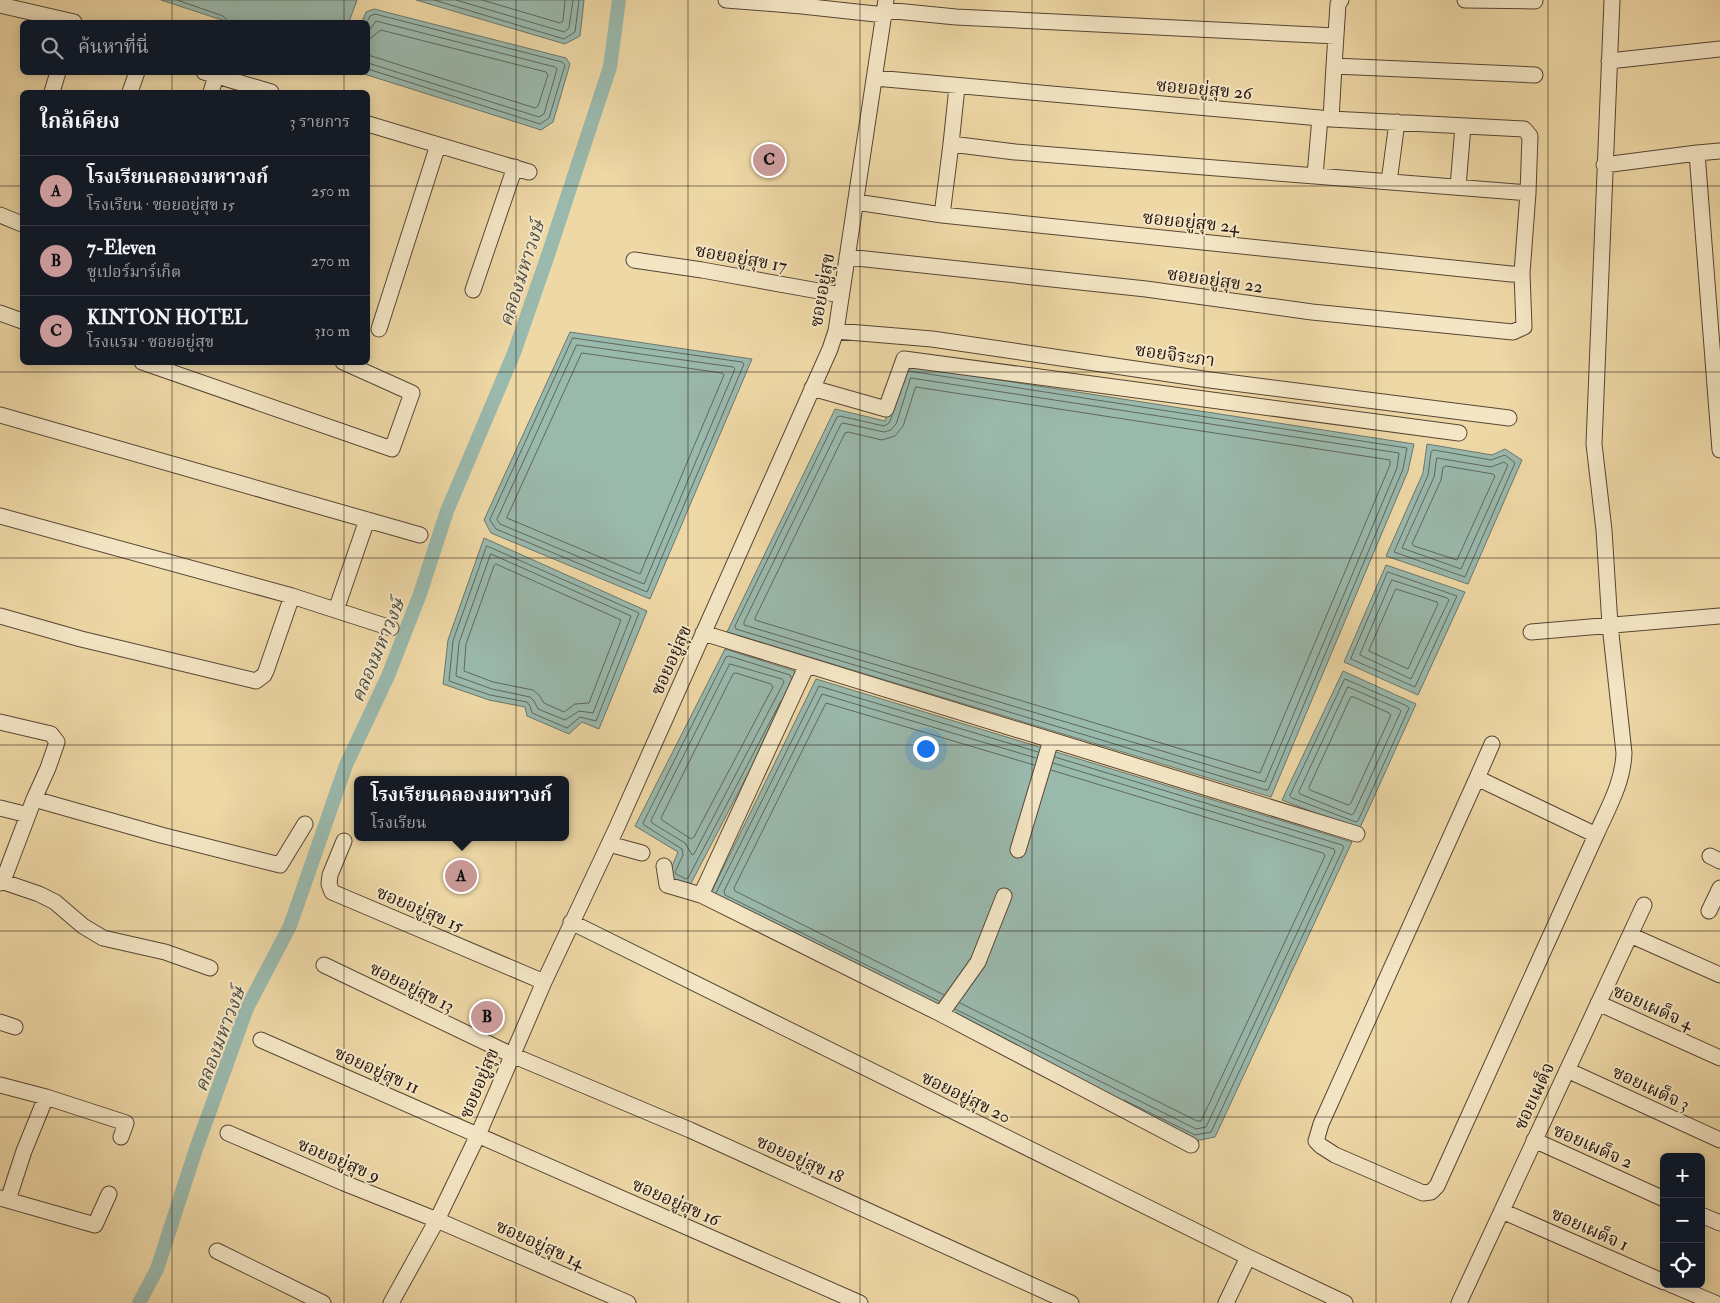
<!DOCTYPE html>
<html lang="th">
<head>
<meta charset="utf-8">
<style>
	:root { --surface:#171b24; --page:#242831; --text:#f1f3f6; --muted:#9ea1a6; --line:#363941; --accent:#c59692 }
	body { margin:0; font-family:"IM FELL Double Pica","Noto Serif Thai",serif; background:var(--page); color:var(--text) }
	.controls { position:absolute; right:15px; bottom:15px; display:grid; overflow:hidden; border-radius:8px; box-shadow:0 2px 12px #0003 }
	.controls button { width:45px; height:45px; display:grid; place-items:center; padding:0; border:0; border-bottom:1px solid var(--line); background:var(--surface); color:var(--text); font:25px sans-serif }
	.you { position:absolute; left:925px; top:748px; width:18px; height:18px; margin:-12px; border:4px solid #fff; border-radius:50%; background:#1a73e8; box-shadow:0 0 0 8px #1a73e833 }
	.badge { display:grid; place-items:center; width:32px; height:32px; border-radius:50%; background:var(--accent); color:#111; font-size:16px; font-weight:700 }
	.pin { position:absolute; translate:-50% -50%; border:2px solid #fff; box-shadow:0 1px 5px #0006 }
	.popup { position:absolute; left:354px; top:776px; width:215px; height:65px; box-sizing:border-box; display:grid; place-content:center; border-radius:8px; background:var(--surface); filter:drop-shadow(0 1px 4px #0005); font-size:16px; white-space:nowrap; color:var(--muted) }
	.popup b { font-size:19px; color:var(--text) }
	.popup::after { content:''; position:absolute; left:50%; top:100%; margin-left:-10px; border:10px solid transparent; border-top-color:var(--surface) }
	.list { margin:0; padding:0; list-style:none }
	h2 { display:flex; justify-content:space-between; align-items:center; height:65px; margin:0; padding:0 20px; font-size:21px }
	h2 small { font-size:16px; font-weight:400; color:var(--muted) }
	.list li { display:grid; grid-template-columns:32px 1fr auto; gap:15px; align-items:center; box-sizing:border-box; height:70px; padding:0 20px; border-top:1px solid var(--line) }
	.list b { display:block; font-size:19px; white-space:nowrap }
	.list p { margin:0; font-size:16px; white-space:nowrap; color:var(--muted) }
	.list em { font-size:16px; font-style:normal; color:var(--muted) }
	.icon { flex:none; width:28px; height:28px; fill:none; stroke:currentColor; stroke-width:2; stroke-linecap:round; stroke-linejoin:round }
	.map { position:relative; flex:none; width:1720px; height:1303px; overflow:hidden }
	.search { position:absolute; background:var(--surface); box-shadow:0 2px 12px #0003; left:20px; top:20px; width:350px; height:55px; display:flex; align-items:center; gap:12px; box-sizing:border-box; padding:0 18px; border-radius:8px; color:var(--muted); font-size:19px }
	.panel { position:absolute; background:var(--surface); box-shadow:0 2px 12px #0003; left:20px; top:90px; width:350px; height:275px; border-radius:8px }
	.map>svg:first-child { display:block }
	.water { fill:#9ab9ad; stroke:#6b776e }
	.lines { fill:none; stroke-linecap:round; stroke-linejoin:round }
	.shore { stroke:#5f675e; stroke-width:1 }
	.canal { stroke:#9ab9ad; stroke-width:14 }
	.minor-casing { stroke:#564635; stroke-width:17 }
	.minor { stroke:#f4e6c5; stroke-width:15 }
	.grid { fill:none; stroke:#24150f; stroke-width:1; stroke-opacity:0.55 }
	.labels { text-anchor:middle; stroke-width:4; stroke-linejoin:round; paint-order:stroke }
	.street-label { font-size:18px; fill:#24150f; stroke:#f4e6c5 }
	.water-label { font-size:19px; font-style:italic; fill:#4d4e46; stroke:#f4e6c5 }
</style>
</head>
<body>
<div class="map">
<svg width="1720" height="1303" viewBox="0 0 1720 1303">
	<rect width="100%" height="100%" fill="#eed8a6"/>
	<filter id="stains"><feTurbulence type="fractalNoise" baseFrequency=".004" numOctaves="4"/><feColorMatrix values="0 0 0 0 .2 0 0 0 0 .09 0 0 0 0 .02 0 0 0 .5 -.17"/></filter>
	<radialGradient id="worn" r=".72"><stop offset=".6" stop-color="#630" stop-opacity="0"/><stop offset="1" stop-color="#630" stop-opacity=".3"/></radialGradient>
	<path class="water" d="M 161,0 L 357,0 L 349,22 L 228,22 Z
		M 416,0 L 584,0 L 580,36 L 565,44 Z
		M 374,9 L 566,58 L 570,64 L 553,122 L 541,130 L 361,73 L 368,72 L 368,22 L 362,22 L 366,12 Z
		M 570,332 L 752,359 L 650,599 L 491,533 L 484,520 Z
		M 902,365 L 1414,444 L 1408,471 L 1271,797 L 727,632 L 835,409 L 885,421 Z
		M 1427,444 L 1492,455 L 1505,449 L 1522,460 L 1468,584 L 1386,556 L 1423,473 Z
		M 484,538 L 647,611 L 599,729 L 582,722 L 569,734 L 527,716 L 525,707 L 489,700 L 443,684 L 448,640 Z
		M 1386,565 L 1465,592 L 1418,695 L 1344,662 Z
		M 725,649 L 795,671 L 797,680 L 689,887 L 668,876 L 678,852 L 635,826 Z
		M 1343,671 L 1416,704 L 1359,830 L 1282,800 Z
		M 816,679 L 1352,842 L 1215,1137 L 1195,1141 L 708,899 Z"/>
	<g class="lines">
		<path class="shore" d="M 177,0 L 223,16 L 226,19 L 227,22
			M 434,0 L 564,39 L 575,32 L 579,0
			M 456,0 L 564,32 L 569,28 L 573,0
			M 482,0 L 560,23 L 563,21 L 565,0
			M 367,22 L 370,16 L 375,14 L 562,62 L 565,65 L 549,118 L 540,124 L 368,69
			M 368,32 L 376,21 L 555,67 L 557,69 L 544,114 L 539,117 L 368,63
			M 368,40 L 381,30 L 546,72 L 548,75 L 538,106 L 535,108 L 368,55
			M 573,338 L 742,362 L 744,364 L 647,592 L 496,529 L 490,520 Z
			M 577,345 L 733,367 L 735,369 L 644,584 L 500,524 L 497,520 Z
			M 582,353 L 722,373 L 724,375 L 640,574 L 507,518 Z
			M 911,378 L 1399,453 L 1397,468 L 1265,782 L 744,625 L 744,622 L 841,424 L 843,423 L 884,432 L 891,430 L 896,424 Z
			M 916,387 L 1390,460 L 1390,465 L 1260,773 L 755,620 L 755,618 L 845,433 L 848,432 L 882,440 L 895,436 L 903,426 Z
			M 892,416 L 889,423 L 884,426 L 840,416 L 837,417 L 735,626 L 736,629 L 1266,790 L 1268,790 L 1403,469 L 1407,448 L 909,371
			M 1434,450 L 1491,460 L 1505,455 L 1515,463 L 1465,577 L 1394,552 L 1428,475 L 1431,452 Z
			M 1437,458 L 1491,467 L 1504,462 L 1508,465 L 1461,569 L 1402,548 L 1434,477 Z
			M 1446,466 L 1493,474 L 1495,476 L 1457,560 L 1414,546 L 1412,544 L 1441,480 L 1443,468 Z
			M 487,546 L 639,613 L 596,721 L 580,717 L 567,728 L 532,713 L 530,706 L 527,702 L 490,695 L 449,681 L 453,641 Z
			M 491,554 L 631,616 L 593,713 L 579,711 L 565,720 L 538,709 L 534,701 L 530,697 L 492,689 L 456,676 L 459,643 Z
			M 496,564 L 621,620 L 589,703 L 575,704 L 564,712 L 544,703 L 539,695 L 533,690 L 493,682 L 464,671 L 466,644 L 494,566 Z
			M 1388,572 L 1457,596 L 1415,687 L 1351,659 Z
			M 1392,580 L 1447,598 L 1449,600 L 1411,679 L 1360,655 Z
			M 1396,589 L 1437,602 L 1438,604 L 1408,669 L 1369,651 Z
			M 730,664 L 782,679 L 784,682 L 694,854 L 692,855 L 685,843 L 652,823 L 651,821 Z
			M 736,673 L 771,684 L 773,687 L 694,837 L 691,839 L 662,820 L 661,818 L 733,674 Z
			M 1345,679 L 1407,706 L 1409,708 L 1358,821 L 1356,822 L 1292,798 L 1290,796 Z
			M 1348,687 L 1399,709 L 1401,711 L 1354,813 L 1352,815 L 1300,794 L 1299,792 Z
			M 1351,697 L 1354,697 L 1389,713 L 1391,715 L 1351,803 L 1348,805 L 1310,790 L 1309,788 Z
			M 781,701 L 688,878 L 686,879 L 676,874 L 675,872 L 683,855 L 682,849 L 644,825 L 643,823 L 726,657 L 729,656 L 790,675 L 791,678
			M 1055,757 L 1342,845 L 1344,847 L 1211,1132 L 1195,1135 L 1124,1100
			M 716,893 L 819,686 L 1038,752
			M 944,995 L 735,891 L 734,888 L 826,703 L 1034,765
			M 939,1001 L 725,895 L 724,891 L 822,694 L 1036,758
			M 960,1003 L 1197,1121 L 1201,1121 L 1325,856 L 1323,853 L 1051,770
			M 955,1009 L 1196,1129 L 1206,1127 L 1335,852 L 1334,849 L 1053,763"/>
		<path class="canal" d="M 139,1303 L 157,1269 L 196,1149 L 247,1008 L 290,926 L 346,765 L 388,676 L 420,594 L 447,511 L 514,353 L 547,258 L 610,67 L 619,0"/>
		<g class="minor-casing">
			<path id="minor" d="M 726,0 L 802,6 L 885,15
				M 1341,0 L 1338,4 L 1334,66 L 1535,75
				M 1465,0 L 1535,1
				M 0,5 L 74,22
				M 885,10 L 956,17 L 1336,36
				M 1609,61 L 1720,49
				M 204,72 L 271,92
				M 957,87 L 951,144 L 1015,152 L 1528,193
				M 52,92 L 58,72
				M 130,92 L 137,72
				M 211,92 L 216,76
				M 1331,119 L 1334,66
				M 368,124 L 529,172
				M 1697,153 L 1720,151
				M 1604,165 L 1697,153 L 1720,450
				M 1315,175 L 1320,118
				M 1389,182 L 1397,122
				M 1458,187 L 1463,126
				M 856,202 L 942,215 L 1511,274 L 1522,273
				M 0,215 L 22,224
				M 942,215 L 951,144
				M 847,257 L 1146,289 L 1312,312 L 1513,332 L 1524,327 L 1522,273 L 1528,193 L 1530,136 L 1524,129 L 1331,119 L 875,78
				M 634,260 L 702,270 L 841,295
				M 473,290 L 515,167
				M 0,313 L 22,321
				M 379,329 L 438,145
				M 836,331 L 932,339 L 1210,380 L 1509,418
				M 142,362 L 392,449 L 412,393 L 343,362
				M 812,388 L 886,409 L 904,359 L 1459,433
				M 0,415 L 420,535
				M 0,516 L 292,596 L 391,628
				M 336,610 L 367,520
				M 0,616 L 81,639 L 256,681 L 264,675 L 266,671 L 292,596
				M 1531,632 L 1720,616
				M 703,633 L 1357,834
				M 807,665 L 701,895 L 941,1014 L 1191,1145
				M 0,722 L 51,734 L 57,742 L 48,768 L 34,799
				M 1477,778 L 1492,744
				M 0,808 L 28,815 L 34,799 L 161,835 L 280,865 L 305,824
				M 1596,835 L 1477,778 L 1321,1124 L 1316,1141 L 1321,1146 L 1335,1155 L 1423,1193 L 1431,1192 L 1437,1186 L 1596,835 C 1608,808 1623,783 1624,753 L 1610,625 L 1604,530 L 1594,444 L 1612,0
				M 344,841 L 330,875 L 329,884 L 332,892 L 544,982
				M 609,844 L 642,853
				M 1018,850 L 1051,740
				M 1710,856 L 1720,861
				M 664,866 L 667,885 L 701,895
				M 1,881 L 39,894 L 55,902 L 83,926 L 103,938 L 165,952 L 210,968
				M 0,883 L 6,873 L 28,815
				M 1709,911 L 1720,888
				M 571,922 L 1248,1257 L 1345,1303
				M 1630,935 L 1720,975
				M 324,965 L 512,1055 L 690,1130 L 1071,1303
				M 1598,1003 L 1720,1058
				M 941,1014 L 978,962 L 1004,896
				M 0,1022 L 15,1027
				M 261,1040 L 860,1303
				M 1567,1070 L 1720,1140
				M 0,1085 L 46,1097
				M 228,1133 L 344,1183 L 437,1220 L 628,1303
				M 1534,1140 L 1664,1199
				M 0,1198 L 95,1225 L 109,1194
				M 8,1200 L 24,1151 L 46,1097 L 126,1123 L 121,1137
				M 1502,1211 L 1664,1282
				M 1701,1215 L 1720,1223
				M 217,1251 L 323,1303
				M 1670,1284 L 1715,1303
				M 391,1303 L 437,1220 L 478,1135 L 544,982 L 617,827 L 830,349 L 836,331 L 886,0
				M 1226,1303 L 1248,1257
				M 1459,1303 L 1644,905"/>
		</g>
		<use href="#minor" class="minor"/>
	</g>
	<path class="grid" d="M 172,0 L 172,22M 344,0 L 344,22M 516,0 L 516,1303M 688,0 L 688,1303M 860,0 L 860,1303M 1032,0 L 1032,1303M 1204,0 L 1204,1303M 1376,0 L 1376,1303M 1548,0 L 1548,1303M 172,72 L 172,92M 344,72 L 344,92M 0,186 L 22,186M 368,186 L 1720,186M 172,362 L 172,1303M 344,362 L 344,1303M 0,372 L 1720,372M 0,558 L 1720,558M 0,745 L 1720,745M 0,931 L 1720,931M 0,1117 L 1720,1117"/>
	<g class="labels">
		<g class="street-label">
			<text transform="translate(1204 89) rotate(5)" y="6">ซอยอยู่สุข 26</text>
			<text transform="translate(1191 222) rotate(6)" y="6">ซอยอยู่สุข 24</text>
			<text transform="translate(741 258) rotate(10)" y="6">ซอยอยู่สุข 17</text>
			<text transform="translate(1215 280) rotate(8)" y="6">ซอยอยู่สุข 22</text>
			<text transform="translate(822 290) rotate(-80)" y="6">ซอยอยู่สุข</text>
			<text transform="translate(1175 355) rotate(8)" y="6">ซอยจิระภา</text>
			<text transform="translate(671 660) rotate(-66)" y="6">ซอยอยู่สุข</text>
			<text transform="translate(420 909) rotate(23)" y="6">ซอยอยู่สุข 15</text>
			<text transform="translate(412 987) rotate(26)" y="6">ซอยอยู่สุข 13</text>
			<text transform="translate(1653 1007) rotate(24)" y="6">ซอยเผด็จ 4</text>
			<text transform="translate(377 1070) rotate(24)" y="6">ซอยอยู่สุข 11</text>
			<text transform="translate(479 1083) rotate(-67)" y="6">ซอยอยู่สุข</text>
			<text transform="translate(1651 1088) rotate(25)" y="6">ซอยเผด็จ 3</text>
			<text transform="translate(1534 1096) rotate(-65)" y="6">ซอยเผด็จ</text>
			<text transform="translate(966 1097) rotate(26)" y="6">ซอยอยู่สุข 20</text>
			<text transform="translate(1593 1146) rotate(24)" y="6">ซอยเผด็จ 2</text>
			<text transform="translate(800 1159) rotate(24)" y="6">ซอยอยู่สุข 18</text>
			<text transform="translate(339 1160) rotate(23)" y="6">ซอยอยู่สุข 9</text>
			<text transform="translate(676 1202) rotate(24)" y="6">ซอยอยู่สุข 16</text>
			<text transform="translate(1590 1229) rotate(24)" y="6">ซอยเผด็จ 1</text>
			<text transform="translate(540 1244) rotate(24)" y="6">ซอยอยู่สุข 14</text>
		</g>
		<g class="water-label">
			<text transform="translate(521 273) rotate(-72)" y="7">คลองมหาวงษ์</text>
			<text transform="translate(377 650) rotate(-67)" y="7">คลองมหาวงษ์</text>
			<text transform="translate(219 1039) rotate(-69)" y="7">คลองมหาวงษ์</text>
		</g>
	</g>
	<rect width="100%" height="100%" filter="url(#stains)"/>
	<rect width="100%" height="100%" fill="url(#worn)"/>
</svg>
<div class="controls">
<button>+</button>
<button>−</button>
<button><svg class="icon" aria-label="locate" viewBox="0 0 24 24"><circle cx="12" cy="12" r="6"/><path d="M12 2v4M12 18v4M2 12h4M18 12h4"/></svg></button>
</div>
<div class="you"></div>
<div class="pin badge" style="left:461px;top:876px">A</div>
<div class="popup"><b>โรงเรียนคลองมหาวงก์</b>โรงเรียน</div>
<div class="pin badge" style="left:487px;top:1017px">B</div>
<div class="pin badge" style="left:769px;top:160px">C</div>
<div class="search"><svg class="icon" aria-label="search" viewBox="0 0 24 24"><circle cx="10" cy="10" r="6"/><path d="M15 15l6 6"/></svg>ค้นหาที่นี่</div>
<section class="panel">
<h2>ใกล้เคียง<small>3 รายการ</small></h2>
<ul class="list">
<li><span class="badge">A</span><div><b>โรงเรียนคลองมหาวงก์</b><p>โรงเรียน · ซอยอยู่สุข 15</p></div><em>250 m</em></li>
<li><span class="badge">B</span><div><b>7-Eleven</b><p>ซูเปอร์มาร์เก็ต</p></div><em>270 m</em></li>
<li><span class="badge">C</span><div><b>KINTON HOTEL</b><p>โรงแรม · ซอยอยู่สุข</p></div><em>310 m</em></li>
</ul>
</section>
</div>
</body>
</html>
